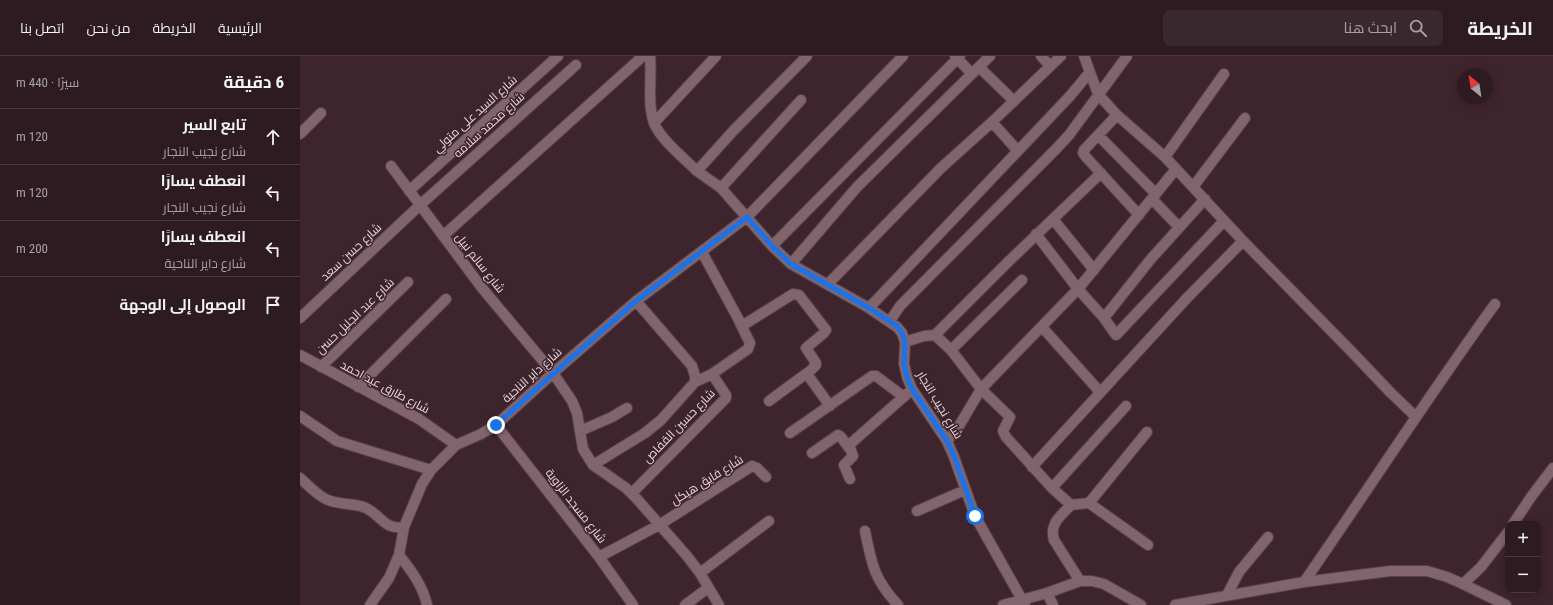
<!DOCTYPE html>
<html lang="ar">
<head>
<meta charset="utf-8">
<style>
	:root { --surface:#2e1b22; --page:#3a282f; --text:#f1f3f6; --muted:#a7a1a5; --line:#493940 }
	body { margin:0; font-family:"Roboto Condensed",Cairo,sans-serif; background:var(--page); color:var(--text); direction:rtl }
	.controls { position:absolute; right:12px; bottom:12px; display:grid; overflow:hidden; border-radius:8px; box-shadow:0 2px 10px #0003 }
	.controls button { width:36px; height:36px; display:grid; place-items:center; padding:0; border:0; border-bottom:1px solid var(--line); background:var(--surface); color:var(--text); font:20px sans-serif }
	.compass { position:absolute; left:1157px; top:12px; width:36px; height:36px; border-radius:50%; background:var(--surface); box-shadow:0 2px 10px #0003; rotate:330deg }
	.stop { position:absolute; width:12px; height:12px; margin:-9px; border:3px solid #1a73e8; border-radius:50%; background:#fff }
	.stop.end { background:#1a73e8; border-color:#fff; box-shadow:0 1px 4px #0008 }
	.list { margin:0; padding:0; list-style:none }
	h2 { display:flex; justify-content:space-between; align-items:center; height:52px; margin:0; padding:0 16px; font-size:17px }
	h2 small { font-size:13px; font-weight:400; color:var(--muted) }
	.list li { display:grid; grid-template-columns:26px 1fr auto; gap:12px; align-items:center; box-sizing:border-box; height:56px; padding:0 16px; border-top:1px solid var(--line) }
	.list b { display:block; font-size:15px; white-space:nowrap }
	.list p { margin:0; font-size:13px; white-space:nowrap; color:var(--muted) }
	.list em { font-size:13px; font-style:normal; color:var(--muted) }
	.icon { flex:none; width:22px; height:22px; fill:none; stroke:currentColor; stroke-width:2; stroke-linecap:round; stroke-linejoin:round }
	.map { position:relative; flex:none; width:1253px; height:549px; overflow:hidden; direction:ltr }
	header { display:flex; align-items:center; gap:24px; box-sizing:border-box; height:56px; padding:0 20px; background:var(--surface); border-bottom:1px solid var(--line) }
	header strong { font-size:19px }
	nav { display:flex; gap:22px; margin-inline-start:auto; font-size:14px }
	.search { width:280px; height:36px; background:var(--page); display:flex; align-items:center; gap:10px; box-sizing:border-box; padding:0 14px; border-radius:8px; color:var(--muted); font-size:15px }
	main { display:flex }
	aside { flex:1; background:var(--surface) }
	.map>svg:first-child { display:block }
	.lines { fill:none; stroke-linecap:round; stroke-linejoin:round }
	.street-casing { stroke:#574249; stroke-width:12 }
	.street { stroke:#82646d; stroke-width:10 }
	.route { stroke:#1a73e8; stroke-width:5 }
	.labels { text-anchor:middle; stroke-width:3; stroke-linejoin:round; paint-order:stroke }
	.street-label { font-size:12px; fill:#e9d7dc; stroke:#3e242d }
</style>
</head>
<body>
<header>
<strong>الخريطة</strong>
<div class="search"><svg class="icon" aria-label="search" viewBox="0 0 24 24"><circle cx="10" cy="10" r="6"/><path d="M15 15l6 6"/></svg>ابحث هنا</div>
<nav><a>الرئيسية</a><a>الخريطة</a><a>من نحن</a><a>اتصل بنا</a></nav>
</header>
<main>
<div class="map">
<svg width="1253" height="549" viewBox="0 0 1253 549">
	<rect width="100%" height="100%" fill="#3e242d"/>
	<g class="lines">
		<g class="street-casing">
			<path id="street" d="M 350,0 C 352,20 347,48 354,67 C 361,84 384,102 397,115
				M 507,0 L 434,74 L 397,115 L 421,132 L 472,190 L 491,208 L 569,252 L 597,271 L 602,277 L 605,286 L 604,308 L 607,321 L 612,333 L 647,385 L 654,401 L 675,460 L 725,549
				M 655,0 L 672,18
				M 741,0 L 750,10
				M 679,11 L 714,45
				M 817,59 L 784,94 L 783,97 L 786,101 L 839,159
				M 692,66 L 717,94
				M 354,67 L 416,0
				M 0,78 L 21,57
				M 798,79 L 856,138
				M 865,101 L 924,18
				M 91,110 L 182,232 L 253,317 L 272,345 L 277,357 L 283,393 L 293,409 L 326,432 L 337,443 L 387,500 L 400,517 L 419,549
				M 893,131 L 945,62
				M 421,132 L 501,44
				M 109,135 L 258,0
				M 852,143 L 879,171
				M 753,163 L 794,214
				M 736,178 L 778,233 L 804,262 L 816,279 L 923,166
				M 143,180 L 343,0
				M 943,185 L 1050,294 L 1091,337 L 1116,361
				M 472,190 L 660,0
				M 402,196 L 441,268 L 445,268 L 493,238 L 499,239 L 526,274 L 524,277 L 506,292 L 516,307 L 516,309 L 507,318 L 530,350
				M 491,208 L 557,131 L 690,0
				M 528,228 L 641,112 L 692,66 L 761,0
				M 336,245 L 392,310 L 395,320 L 395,326
				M 569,252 L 770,40 L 790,16
				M 0,262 L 119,150 L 276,9
				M 804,262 L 850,204 L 905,143
				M 590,265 L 600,250 L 757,92 L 769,79 L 827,0
				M 742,271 L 800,336
				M 635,279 L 651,294 L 681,333 L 710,361 L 703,375 L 706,381 L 752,432 L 826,350
				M 605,286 L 624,280 L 635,279 L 708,206 L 801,117
				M 651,294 L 722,224
				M 0,299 L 119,363 L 156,389
				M 21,311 L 108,226
				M 58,331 L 146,243
				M 469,345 L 507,317
				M 0,360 L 37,385 L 131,414
				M 196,369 L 299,501 L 333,549
				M 280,375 L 312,361 L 327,352
				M 490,377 L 572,320 L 576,320 L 604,341
				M 647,385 L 659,370 L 681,333 L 778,233 L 876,113
				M 512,397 L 538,379 L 541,381 L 549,392
				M 293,409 L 345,377 L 361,364 L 395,326 L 412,318 L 448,293 L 450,287 L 440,267
				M 732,411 L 887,242 L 943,185 L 865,101 L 817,59 L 798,38 L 784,0
				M 0,422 C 8,429 15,437 24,442 C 37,450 53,446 66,452 C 82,460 84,474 104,471
				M 550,423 L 544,409 L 553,400 L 549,389 L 608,337
				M 752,432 L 771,449
				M 332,437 L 426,342 L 426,339 L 412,318
				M 789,447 L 847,376
				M 617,455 L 665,434
				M 1213,468 L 1231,441 L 1253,412
				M 565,475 C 572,509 574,523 598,549
				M 99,499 C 111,514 123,530 127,549
				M 299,501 L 359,469 L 452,410 L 457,412 L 466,421
				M 400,517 L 469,465
				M 780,525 L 754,484 C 749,467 761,460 771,449 L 789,447 L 848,489
				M 1004,526 C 1068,434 1129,339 1195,248
				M 1163,528 L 1206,549
				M 747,537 L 753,549
				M 927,539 L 939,516 L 968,481
				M 70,549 L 89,522 L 99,499 L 104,471 L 122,428 L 131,414 L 156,389 L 181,378 L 196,369 L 253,317 L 336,245 L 447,161 L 603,0
				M 385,549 L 408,532
				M 703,549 L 747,537 L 780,525 L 792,525 L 804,528 L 841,549
				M 875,549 L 1004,526 L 1090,515 L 1127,515 L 1147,521 L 1163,528 L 1181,511 L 1208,476"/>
		</g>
		<use href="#street" class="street"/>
	</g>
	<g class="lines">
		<path class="route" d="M 196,369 L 253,318 L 336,245 L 447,161 L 472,190 L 491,208 L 569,252 L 597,270 L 602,277 L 605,286 L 604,308 L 607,321 L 612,333 L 647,385 L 654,400 L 675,460"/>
	</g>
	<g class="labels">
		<g class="street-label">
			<text transform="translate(175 58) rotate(-42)" y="4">شارع السيد على متولي</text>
			<text transform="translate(189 69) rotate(-42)" y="4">شارع محمد سلامه</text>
			<text transform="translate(51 196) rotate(-43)" y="4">شارع حسن سعد</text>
			<text transform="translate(180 207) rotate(52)" y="4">شارع سالم نبيل</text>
			<text transform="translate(55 260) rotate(-44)" y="4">شارع عبد الجليل حسن</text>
			<text transform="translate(232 319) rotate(-42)" y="4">شارع داير الناحية</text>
			<text transform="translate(85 331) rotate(28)" y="4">شارع طارق عيد احمد</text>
			<text transform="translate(640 349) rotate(59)" y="4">شارع نجيب النجار</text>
			<text transform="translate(379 370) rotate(-46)" y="4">شارع حسين القفاص</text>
			<text transform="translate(407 424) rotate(-32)" y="4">شارع فايق هيكل</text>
			<text transform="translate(276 450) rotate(52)" y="4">شارع مسجد الزاوية</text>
		</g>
	</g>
</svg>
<div class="controls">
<button>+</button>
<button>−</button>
</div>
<svg class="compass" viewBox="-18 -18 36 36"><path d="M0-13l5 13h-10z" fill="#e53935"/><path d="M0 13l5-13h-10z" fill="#a7a1a5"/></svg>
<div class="stop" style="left:675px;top:460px"></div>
<div class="stop end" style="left:196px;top:369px"></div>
</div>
<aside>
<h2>6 دقيقة<small>سيرًا · 440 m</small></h2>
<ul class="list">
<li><svg class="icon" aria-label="ahead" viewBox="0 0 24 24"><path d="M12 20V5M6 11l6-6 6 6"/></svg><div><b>تابع السير</b><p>شارع نجيب النجار</p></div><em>120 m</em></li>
<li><svg class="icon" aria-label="left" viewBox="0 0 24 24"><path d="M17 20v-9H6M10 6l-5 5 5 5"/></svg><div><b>انعطف يسارًا</b><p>شارع نجيب النجار</p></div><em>120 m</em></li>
<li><svg class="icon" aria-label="left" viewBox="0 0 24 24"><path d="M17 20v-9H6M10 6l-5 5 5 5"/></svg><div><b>انعطف يسارًا</b><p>شارع داير الناحية</p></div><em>200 m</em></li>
<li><svg class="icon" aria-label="arrive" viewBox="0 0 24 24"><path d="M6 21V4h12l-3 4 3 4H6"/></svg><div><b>الوصول إلى الوجهة</b></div></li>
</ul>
</aside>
</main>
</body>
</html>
